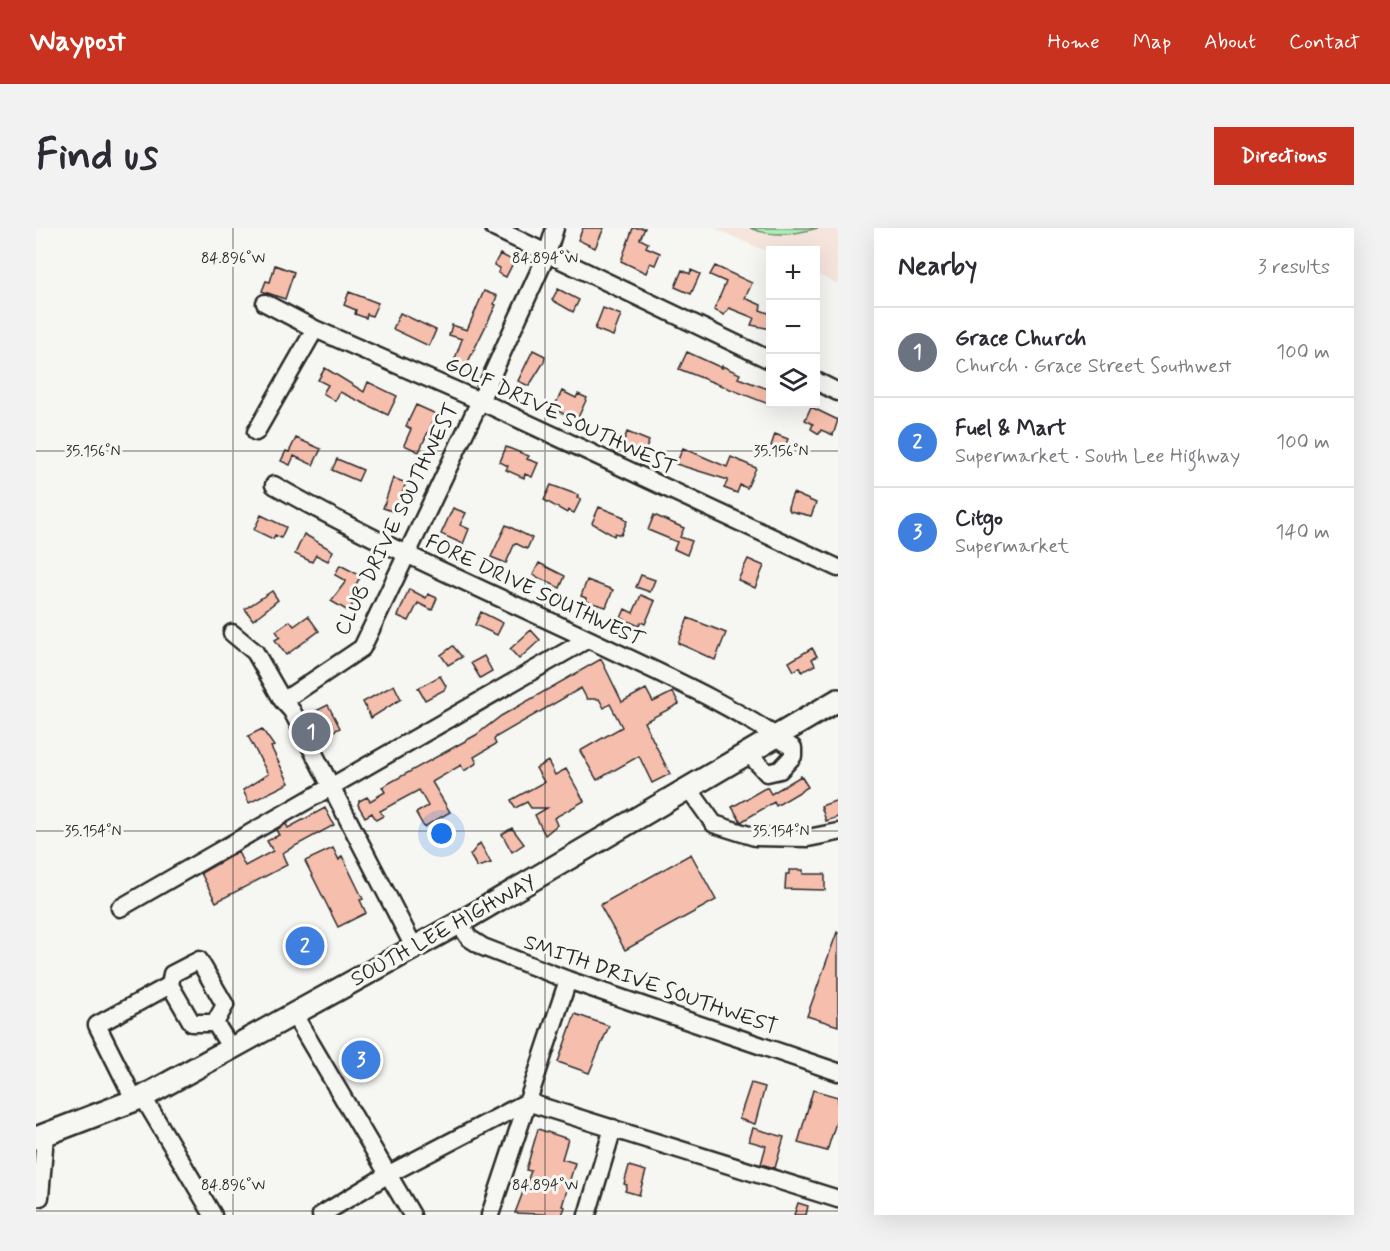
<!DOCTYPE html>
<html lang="en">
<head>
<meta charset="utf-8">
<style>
	:root { --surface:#fff; --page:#f2f2f3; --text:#2b2b33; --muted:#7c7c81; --line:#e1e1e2; --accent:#c8321e }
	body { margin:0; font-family:Mynerve,sans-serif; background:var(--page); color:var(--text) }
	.controls { position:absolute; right:18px; top:18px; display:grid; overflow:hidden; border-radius:0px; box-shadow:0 6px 24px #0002 }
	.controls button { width:54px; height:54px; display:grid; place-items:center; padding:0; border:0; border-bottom:2px solid var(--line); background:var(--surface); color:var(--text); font:30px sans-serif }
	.you { position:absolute; left:406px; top:606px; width:21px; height:21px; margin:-15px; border:4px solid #fff; border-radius:50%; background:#1a73e8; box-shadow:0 0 0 9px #1a73e833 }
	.badge { display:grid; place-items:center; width:39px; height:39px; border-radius:50%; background:var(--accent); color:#fff; font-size:20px; font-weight:700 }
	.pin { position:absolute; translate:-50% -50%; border:3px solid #fff; box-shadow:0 2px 6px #0006 }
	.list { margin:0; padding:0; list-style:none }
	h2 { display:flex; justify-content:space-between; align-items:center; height:78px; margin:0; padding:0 24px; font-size:26px }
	h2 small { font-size:20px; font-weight:400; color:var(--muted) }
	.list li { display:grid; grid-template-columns:39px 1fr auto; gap:18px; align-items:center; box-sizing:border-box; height:90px; padding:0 24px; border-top:2px solid var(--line) }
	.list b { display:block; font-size:22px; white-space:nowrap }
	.list p { margin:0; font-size:20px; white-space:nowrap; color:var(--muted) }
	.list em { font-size:20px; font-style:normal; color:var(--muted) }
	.icon { flex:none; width:33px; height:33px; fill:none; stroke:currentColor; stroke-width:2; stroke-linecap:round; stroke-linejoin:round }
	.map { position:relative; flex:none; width:802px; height:987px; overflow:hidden; border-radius:0px }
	header { display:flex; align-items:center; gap:36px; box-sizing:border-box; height:84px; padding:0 30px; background:var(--accent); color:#fff }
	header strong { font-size:28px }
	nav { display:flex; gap:33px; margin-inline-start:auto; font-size:21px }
	.intro { display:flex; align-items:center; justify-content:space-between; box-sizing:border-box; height:144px; padding:0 36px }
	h1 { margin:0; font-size:42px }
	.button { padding:15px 27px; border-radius:0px; background:var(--accent); color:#fff; font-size:21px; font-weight:700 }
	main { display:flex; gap:36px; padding:0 36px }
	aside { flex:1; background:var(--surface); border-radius:0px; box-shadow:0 6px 24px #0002 }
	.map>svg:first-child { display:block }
	.built { fill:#f6e5dd }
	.green { fill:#adedb5; stroke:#6c8c70; stroke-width:1.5 }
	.building { fill:#f6beac; stroke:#2b2b2b; stroke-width:1.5 }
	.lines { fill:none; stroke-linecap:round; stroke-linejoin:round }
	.minor-casing { stroke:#2b2b2b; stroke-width:21 }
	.major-casing { stroke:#2b2b2b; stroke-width:26 }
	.minor { stroke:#f6f6f2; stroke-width:16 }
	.major { stroke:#f6f6f2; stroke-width:21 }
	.ticks { fill:none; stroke:#2b2b2b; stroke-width:1.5; stroke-opacity:0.45 }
	.labels { text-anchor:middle; stroke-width:6; stroke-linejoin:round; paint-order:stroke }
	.street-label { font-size:21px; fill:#2b2b2b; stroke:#f6f6f2 }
	.ticks-label { font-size:15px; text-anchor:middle; fill:#2b2b2b; stroke:#f6f6f2; stroke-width:6; stroke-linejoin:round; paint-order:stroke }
</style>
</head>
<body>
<header>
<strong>Waypost</strong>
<nav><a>Home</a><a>Map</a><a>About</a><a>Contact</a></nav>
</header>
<div class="intro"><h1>Find us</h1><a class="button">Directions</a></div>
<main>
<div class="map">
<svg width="802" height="987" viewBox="0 0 802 987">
	<rect width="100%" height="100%" fill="#f6f6f2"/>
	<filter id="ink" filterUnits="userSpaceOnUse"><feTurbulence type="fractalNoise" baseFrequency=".0167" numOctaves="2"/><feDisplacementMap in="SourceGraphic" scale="12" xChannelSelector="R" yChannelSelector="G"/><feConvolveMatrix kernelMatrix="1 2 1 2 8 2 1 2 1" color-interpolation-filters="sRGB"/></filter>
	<g filter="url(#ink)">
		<path class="built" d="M 678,0 L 802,0 L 802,56 L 780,46 L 780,22 L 734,22 L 734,25 Z"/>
		<path class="green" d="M 714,0 L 782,0 C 759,6 737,10 714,0 Z"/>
		<path class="building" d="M 547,0 L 568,0 L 559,20 L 542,12 Z
			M 597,0 L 609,0 L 604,11 L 612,15 L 610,19 L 624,25 L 619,37 L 614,35 L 610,45 L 585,33 Z
			M 464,26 L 478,33 L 470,49 L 462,45 L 464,40 L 458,37 Z
			M 239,37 L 258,44 L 249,71 L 226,63 L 230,53 L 234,54 Z
			M 679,38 L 716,55 L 709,70 L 725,77 L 724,82 L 735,86 L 735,101 L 715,97 L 718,90 L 693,80 L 688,87 L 678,82 L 690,54 L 674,47 Z
			M 646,42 L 654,46 L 655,42 L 664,46 L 655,66 L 639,59 Z
			M 522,61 L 543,72 L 537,84 L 516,72 Z
			M 448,63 L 461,68 L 458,76 L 460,77 L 426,146 L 415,142 L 426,111 L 413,107 L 416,97 L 431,102 Z
			M 313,64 L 342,75 L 336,88 L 331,86 L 330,90 L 319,86 L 320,82 L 308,77 Z
			M 567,80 L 585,87 L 577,108 L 559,101 Z
			M 364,85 L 400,102 L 393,118 L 357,101 Z
			M 497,122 L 509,128 L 508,134 L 493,158 L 482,153 Z
			M 651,124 L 686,140 L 686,138 L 704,146 L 702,150 L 735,162 L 735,177 L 643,141 Z
			M 289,140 L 328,164 L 332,154 L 361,168 L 352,187 L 304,164 L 299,173 L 287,165 L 292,157 L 282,152 Z
			M 526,163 L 540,170 L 542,166 L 551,170 L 541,192 L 517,181 Z
			M 380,177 L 400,186 L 383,224 L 368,217 L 375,201 L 370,198 Z
			M 775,179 L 802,192 L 797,207 L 785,202 L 783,206 L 775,201 L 777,196 L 769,192 Z
			M 591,204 L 613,213 L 608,226 L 586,218 Z
			M 739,206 L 752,211 L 747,223 L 735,218 Z
			M 260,210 L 285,221 L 277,237 L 258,228 L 254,237 L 245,233 L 250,223 L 253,224 Z
			M 470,219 L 493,228 L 491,231 L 502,235 L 496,249 L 489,246 L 488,250 L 470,242 L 472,238 L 464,234 Z
			M 647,220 L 691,239 L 695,229 L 720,240 L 711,260 L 704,257 L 701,265 L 688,260 L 692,252 L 640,236 Z
			M 301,231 L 327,242 L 322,253 L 296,242 Z
			M 357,250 L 370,255 L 359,284 L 347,280 Z
			M 515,257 L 542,267 L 541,270 L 545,271 L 538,285 L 532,282 L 531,285 L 508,272 Z
			M 757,265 L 780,275 L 775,288 L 754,283 L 752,279 Z
			M 563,279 L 588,289 L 587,291 L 591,293 L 585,307 L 579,305 L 578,308 L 556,295 Z
			M 417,280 L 430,285 L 424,297 L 433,301 L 427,316 L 405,306 Z
			M 225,287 L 250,299 L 245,310 L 239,307 L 237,311 L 218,302 Z
			M 618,287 L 648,300 L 644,309 L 656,313 L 651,327 L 638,321 L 641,314 L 612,302 Z
			M 470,297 L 496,310 L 491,321 L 479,315 L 470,335 L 455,329 Z
			M 268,306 L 297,323 L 292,333 L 280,327 L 276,334 L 259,326 Z
			M 712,331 L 728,338 L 719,360 L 702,352 Z
			M 503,335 L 529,348 L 524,360 L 497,347 Z
			M 304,337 L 325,348 L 317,361 L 321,364 L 314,373 L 317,376 L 312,383 L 295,373 L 310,353 L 299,347 Z
			M 605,347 L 619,352 L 614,364 L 600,359 Z
			M 551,352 L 577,362 L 570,379 L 549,373 L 550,370 L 545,368 Z
			M 373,361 L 390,370 L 392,366 L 401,370 L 396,382 L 382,375 L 373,393 L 362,388 Z
			M 236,363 L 242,372 L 217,392 L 209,381 Z
			M 605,367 L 619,373 L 609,396 L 605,394 L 603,398 L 585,390 L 589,381 L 597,385 Z
			M 445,384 L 467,395 L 461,407 L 439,397 Z
			M 272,388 L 283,403 L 250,427 L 239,412 L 244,409 L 240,403 L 254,393 L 258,398 Z
			M 652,390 L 690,405 L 679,432 L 642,415 Z
			M 495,402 L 504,412 L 483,431 L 474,421 Z
			M 417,418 L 426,429 L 412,437 L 405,427 Z
			M 776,420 L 781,428 L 776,431 L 779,437 L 766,444 L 764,439 L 758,443 L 753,434 Z
			M 448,428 L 456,443 L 444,450 L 435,435 Z
			M 565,431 L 586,474 L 610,461 L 617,474 L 637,464 L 643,476 L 608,494 L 634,546 L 616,555 L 603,528 L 561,552 L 544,523 L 586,499 L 574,476 L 568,480 L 563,471 L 551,471 L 545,460 L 460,509 L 458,512 L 460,516 L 438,529 L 441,535 L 428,543 L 425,537 L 396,554 L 414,584 L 388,599 L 380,585 L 392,578 L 383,562 L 344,583 L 347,588 L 340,592 L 336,585 L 329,589 L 322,577 L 323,573 L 331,569 L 334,573 L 349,564 L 346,559 L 440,507 L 465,488 Z
			M 404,448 L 410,458 L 408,462 L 389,472 L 382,460 Z
			M 358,457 L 365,471 L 335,490 L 327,474 Z
			M 292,477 L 304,500 L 290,507 L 278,484 Z
			M 226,501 L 238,518 L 235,519 L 253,555 L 213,575 L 207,562 L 232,546 L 212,508 Z
			M 512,533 L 519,547 L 530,541 L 548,573 L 518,590 L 521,597 L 509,607 L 499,587 L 511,580 L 495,580 L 491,574 L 479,580 L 475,572 L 508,554 L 500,540 Z
			M 765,548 L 772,559 L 740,578 L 738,574 L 705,594 L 696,579 L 731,559 L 735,566 Z
			M 802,572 L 802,589 L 790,593 L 785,578 Z
			M 289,580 L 298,597 L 246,625 L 251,637 L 180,674 L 165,645 L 202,624 L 209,638 L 237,623 L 231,613 L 243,607 L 240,602 L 250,596 L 252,600 Z
			M 476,600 L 488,616 L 476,624 L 466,606 Z
			M 444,615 L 455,635 L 441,639 L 434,627 Z
			M 297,620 L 303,632 L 306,628 L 327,671 L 324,672 L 330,685 L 302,699 L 269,633 Z
			M 655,626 L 680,672 L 589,722 L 564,677 Z
			M 753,642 L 767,642 L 767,646 L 789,646 L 789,662 L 749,661 L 750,646 L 753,646 Z
			M 801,704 L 802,705 L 802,798 L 771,788 Z
			M 539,786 L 573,798 L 553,845 L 522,834 Z
			M 715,855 L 729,859 L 719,896 L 703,891 Z
			M 777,862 L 802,869 L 802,888 L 791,923 L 762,915 Z
			M 717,900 L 748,909 L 739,940 L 725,936 L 730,918 L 713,913 Z
			M 502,901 L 532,911 L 526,931 L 539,935 L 526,978 L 529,979 L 526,987 L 479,985 L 495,943 L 490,942 Z
			M 593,938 L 610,943 L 603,967 L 589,963 L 591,957 L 588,956 Z
			M 762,975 L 772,978 L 770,987 L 758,987 Z"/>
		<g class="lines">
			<g class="minor-casing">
				<path id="minor" d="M 458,0 L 734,132
					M 229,75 L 279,101 L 444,173 L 802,340
					M 780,153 L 802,164
					M 220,204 L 279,101
					M 238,257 C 344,318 458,366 569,419 C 634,450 698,478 757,520 L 757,528 L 744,542 L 731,545 L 712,525
					M 196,405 L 219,424 L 247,473 L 256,483 L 378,719
					M 247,473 L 326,420 L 444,173 L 511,26 L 519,0
					M 653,561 L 678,596 L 719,609 L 772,610 L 802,604
					M 84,680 L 552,411
					M 423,695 L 433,710 L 447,719 L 532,752 L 802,844
					M 134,757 L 136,746 L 163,732 L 189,777 L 179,795
					M 257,785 L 376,987
					M 107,869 L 177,987
					M 98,871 L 61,797 L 134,757 L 156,795 L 179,795 L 195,820
					M 0,970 L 4,969 L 9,907
					M 285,987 L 351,947 L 491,874 L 802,971
					M 454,987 L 532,752
					M 551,987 L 577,900"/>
			</g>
			<g class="major-casing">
				<path id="major" d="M 0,910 L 107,869 L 423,695 L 802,472"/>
			</g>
			<use href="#minor" class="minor"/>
			<use href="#major" class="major"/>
		</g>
	</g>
	<path class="ticks" d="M 197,0 L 197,987M 509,0 L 509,987M 0,223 L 802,223M 0,603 L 802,603M 0,983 L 802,983"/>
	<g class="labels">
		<g class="street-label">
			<text transform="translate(525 187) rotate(25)" y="7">GOLF DRIVE SOUTHWEST</text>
			<text transform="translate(360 291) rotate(-64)" y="7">CLUB DRIVE SOUTHWEST</text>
			<text transform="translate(499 362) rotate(25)" y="7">FORE DRIVE SOUTHWEST</text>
			<text transform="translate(407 702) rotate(-29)" y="7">SOUTH LEE HIGHWAY</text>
			<text transform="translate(615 756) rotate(19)" y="7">SMITH DRIVE SOUTHWEST</text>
		</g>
	</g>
	<g class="ticks-label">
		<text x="197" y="35">84.896°W</text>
		<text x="509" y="35">84.894°W</text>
		<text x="57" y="228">35.156°N</text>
		<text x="745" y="228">35.156°N</text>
		<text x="57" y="608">35.154°N</text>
		<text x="745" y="608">35.154°N</text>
		<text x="197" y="962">84.896°W</text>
		<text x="509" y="962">84.894°W</text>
	</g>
</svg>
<div class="controls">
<button>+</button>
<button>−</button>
<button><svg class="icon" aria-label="layers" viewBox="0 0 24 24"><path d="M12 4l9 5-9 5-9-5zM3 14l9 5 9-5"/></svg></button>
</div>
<div class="you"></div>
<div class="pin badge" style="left:275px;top:504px;background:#6b7280">1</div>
<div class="pin badge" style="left:269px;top:718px;background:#3f7fe0">2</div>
<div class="pin badge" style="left:325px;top:832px;background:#3f7fe0">3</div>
</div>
<aside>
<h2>Nearby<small>3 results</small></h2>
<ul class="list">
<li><span class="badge" style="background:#6b7280">1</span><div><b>Grace Church</b><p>Church · Grace Street Southwest</p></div><em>100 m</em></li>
<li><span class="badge" style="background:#3f7fe0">2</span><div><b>Fuel &amp; Mart</b><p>Supermarket · South Lee Highway</p></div><em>100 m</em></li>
<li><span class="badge" style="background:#3f7fe0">3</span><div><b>Citgo</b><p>Supermarket</p></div><em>140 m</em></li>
</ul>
</aside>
</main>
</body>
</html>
